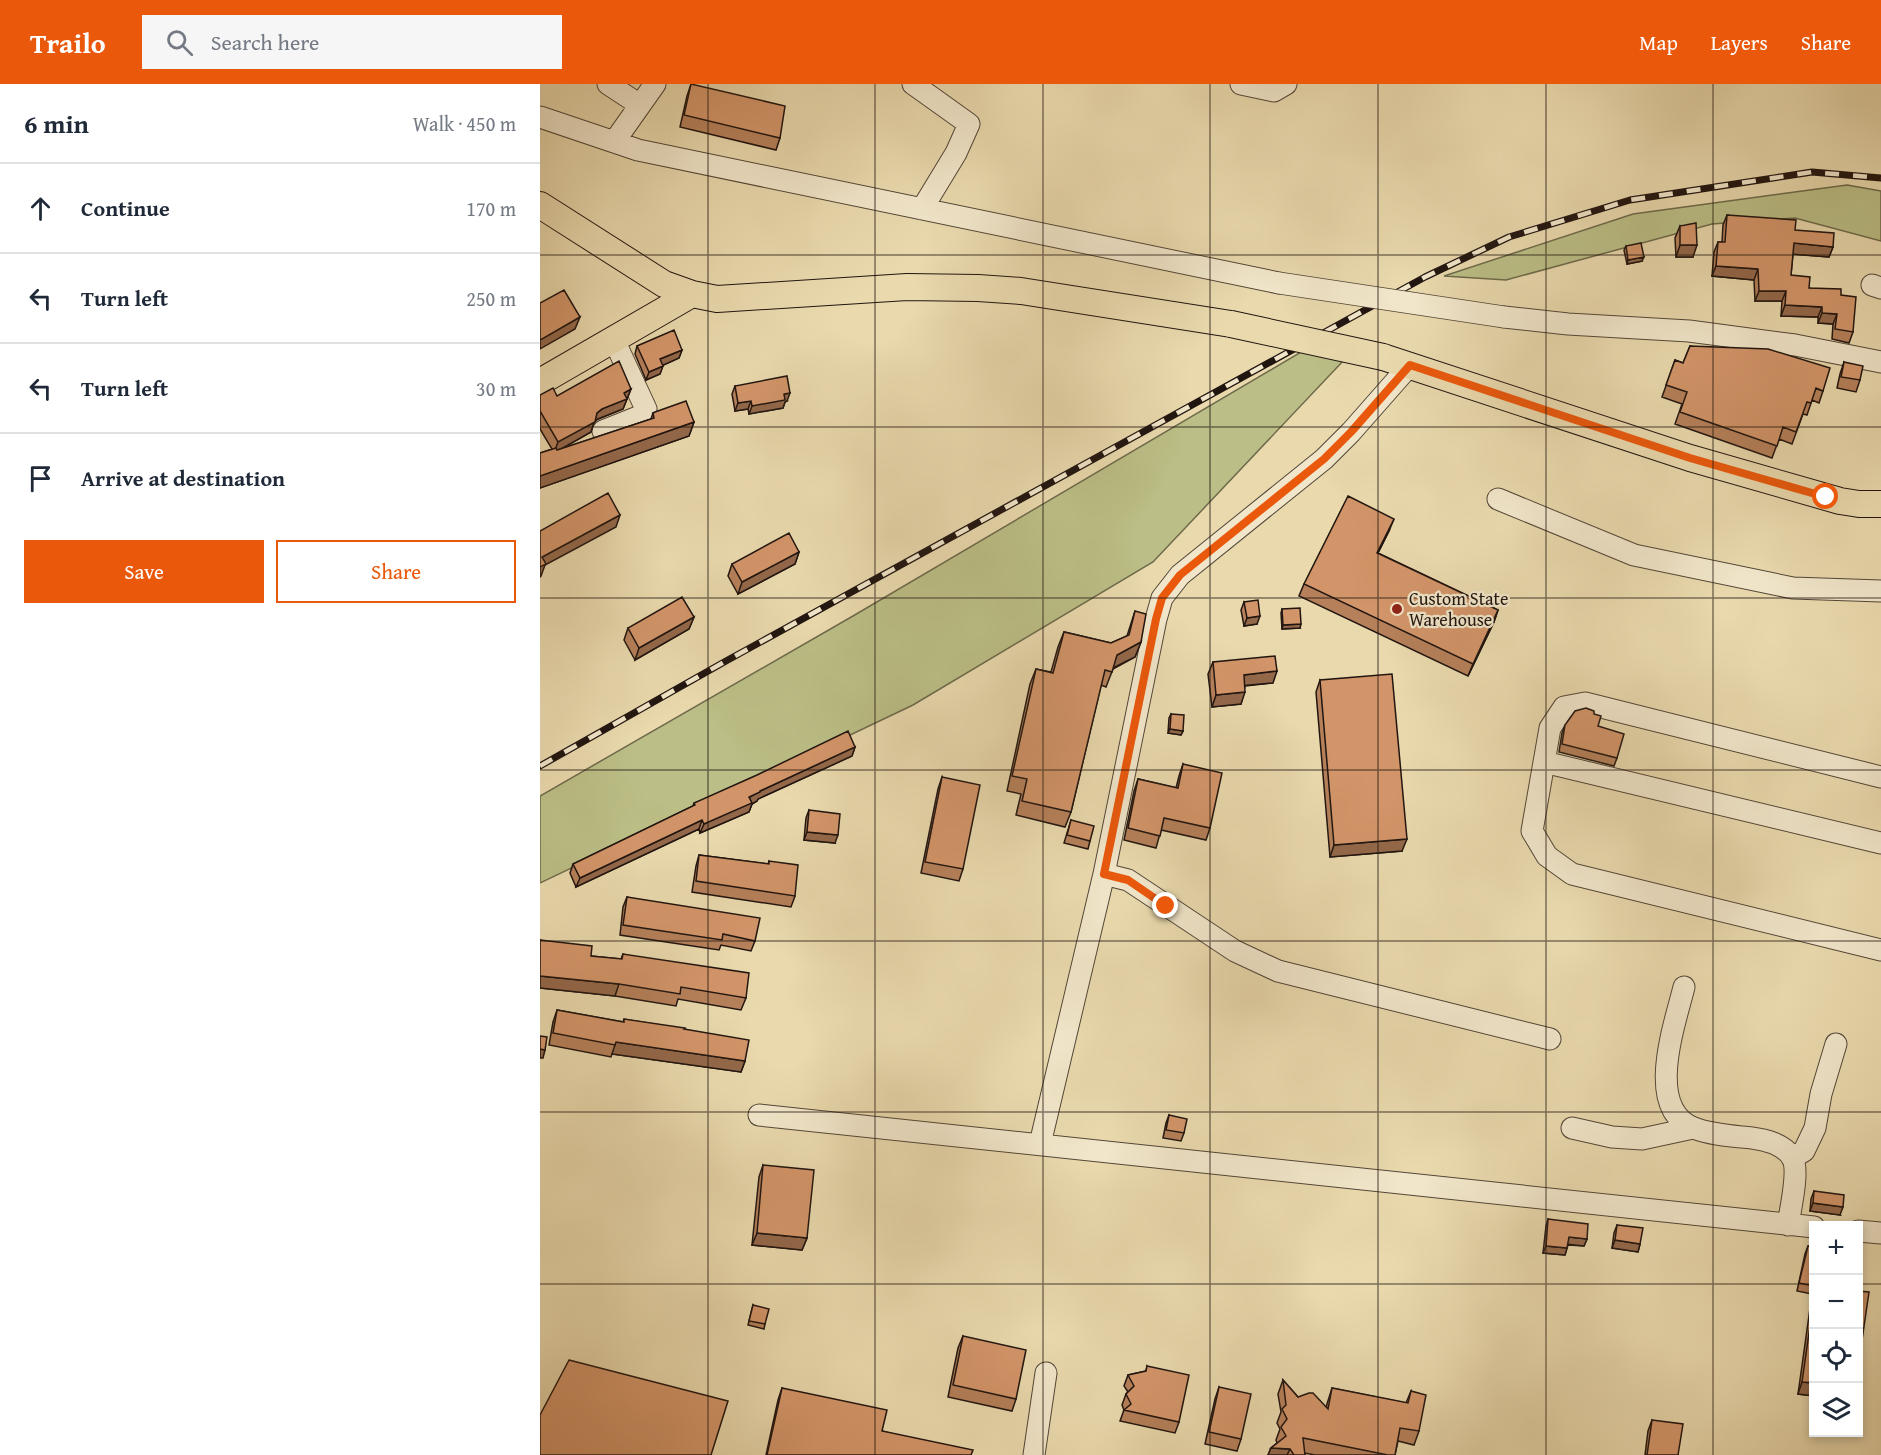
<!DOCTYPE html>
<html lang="en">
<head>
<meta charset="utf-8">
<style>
	:root { --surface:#fff; --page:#f6f6f7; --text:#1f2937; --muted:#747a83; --line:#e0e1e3; --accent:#ea580c }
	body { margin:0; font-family:"Gentium Book Plus",serif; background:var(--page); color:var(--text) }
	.controls { position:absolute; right:18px; bottom:18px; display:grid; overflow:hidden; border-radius:0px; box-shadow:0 3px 9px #0003 }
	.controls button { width:54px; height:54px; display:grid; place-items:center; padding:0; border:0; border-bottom:2px solid var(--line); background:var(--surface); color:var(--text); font:30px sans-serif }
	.stop { position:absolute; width:18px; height:18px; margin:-14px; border:4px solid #ea580c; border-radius:50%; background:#fff }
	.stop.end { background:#ea580c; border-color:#fff; box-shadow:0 2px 6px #0008 }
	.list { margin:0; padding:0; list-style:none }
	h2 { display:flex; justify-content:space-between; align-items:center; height:78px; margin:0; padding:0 24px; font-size:26px }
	h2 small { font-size:20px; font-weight:400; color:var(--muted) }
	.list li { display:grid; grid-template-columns:39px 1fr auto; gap:18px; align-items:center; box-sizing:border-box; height:90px; padding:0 24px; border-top:2px solid var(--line) }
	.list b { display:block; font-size:22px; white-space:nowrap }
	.list em { font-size:20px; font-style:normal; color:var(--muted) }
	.actions { display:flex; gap:12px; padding:18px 24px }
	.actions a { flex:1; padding:14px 0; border:2px solid var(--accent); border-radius:0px; text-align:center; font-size:21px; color:var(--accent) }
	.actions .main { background:var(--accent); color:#fff }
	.icon { flex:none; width:33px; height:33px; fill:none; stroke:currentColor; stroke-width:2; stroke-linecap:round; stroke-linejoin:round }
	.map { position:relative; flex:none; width:1341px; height:1371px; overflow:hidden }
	header { display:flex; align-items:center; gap:36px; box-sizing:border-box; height:84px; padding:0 30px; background:var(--accent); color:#fff }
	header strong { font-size:28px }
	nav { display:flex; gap:33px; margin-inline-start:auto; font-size:21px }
	.search { width:420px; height:54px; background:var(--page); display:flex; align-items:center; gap:15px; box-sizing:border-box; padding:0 21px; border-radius:0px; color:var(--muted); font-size:22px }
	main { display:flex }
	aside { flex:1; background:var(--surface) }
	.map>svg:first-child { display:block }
	.green { fill:#bbbe86; stroke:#6e6a4b; stroke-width:1.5 }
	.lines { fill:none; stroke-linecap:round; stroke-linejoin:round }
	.minor-casing { stroke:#534637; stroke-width:23 }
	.major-casing { stroke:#211510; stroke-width:28 }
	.minor { stroke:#f1e6ca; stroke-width:21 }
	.major { stroke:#e9d9ad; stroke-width:26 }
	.rail-casing { stroke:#211510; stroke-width:7 }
	.rail { stroke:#f1e6ca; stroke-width:4.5; stroke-dasharray:14; stroke-linecap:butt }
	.minor-bridge-casing { stroke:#534637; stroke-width:23; stroke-linecap:butt }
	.major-bridge-casing { stroke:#211510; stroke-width:28; stroke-linecap:butt }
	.minor-bridge { stroke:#f1e6ca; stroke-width:21 }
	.major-bridge { stroke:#e9d9ad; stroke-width:26 }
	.wall { fill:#b5805a; stroke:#211510; stroke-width:1.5 }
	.shaded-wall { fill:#93684a; stroke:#211510; stroke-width:1.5 }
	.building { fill:#d29569; stroke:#211510; stroke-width:1.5 }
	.route { stroke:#ea580c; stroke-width:8 }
	.grid { fill:none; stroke:#211510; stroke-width:1.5; stroke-opacity:0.55 }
	.poi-dot { fill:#8f2418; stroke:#f1e6ca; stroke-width:2 }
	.labels { text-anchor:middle; stroke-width:4.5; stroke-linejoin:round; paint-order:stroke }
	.poi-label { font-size:18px; fill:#211510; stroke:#f1e6ca; text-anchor:start }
</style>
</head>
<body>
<header>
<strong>Trailo</strong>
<div class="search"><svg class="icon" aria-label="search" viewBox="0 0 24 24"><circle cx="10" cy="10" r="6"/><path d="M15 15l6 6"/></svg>Search here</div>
<nav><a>Map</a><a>Layers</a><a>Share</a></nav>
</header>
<main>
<aside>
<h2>6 min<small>Walk · 450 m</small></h2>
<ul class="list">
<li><svg class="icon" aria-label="ahead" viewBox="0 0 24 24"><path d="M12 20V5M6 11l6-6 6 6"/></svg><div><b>Continue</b></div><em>170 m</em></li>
<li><svg class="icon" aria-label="left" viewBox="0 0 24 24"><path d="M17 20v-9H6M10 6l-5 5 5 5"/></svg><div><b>Turn left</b></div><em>250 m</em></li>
<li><svg class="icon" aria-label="left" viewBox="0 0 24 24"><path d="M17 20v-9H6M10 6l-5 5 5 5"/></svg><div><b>Turn left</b></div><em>30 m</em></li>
<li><svg class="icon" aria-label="arrive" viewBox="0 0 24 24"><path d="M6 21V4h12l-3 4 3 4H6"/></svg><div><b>Arrive at destination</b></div></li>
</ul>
<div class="actions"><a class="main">Save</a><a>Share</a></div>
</aside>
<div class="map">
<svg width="1341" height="1371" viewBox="0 0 1341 1371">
	<rect width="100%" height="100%" fill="#e9d9ad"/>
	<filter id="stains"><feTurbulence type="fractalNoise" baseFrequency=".00333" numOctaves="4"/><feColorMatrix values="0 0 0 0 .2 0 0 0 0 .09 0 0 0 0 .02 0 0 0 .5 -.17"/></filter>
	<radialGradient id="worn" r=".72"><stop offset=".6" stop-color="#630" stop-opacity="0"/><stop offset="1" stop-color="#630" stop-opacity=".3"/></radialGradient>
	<path class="green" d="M 1307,101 L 1341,107 L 1341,157 L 1255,134 L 1172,140 L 966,196 L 904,192 L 1093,130 Z
		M 761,268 L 804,276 L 613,478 L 373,621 L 0,799 L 0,712 L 313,532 Z"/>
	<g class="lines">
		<g class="minor-casing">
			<path id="minor" d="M 68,0 L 100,21
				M 373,0 L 429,40 L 416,69 L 382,125
				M 701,0 L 734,7 L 746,0
				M 0,33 L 98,66 L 739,199
				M 74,58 L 115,0
				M 1332,201 L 1341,204
				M 964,233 L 1028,240 L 1149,247 L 1255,261 L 1341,278
				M 63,347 L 103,331 L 106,325 L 74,256
				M 958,415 L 1094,471 L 1253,504 L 1341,507
				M 1004,678 L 1341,759
				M 1341,693 L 1045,619 L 1024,623 L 1010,644 L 992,747 L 1007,772 L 1032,790 L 1341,866
				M 564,790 L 588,796 L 695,867 L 738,887 L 1010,955
				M 1144,903 C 1135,940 1104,1025 1154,1044 C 1171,1051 1194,1052 1212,1054 C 1227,1056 1243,1060 1252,1073 C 1260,1086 1250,1126 1248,1141
				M 219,1031 L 1274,1143
				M 1032,1044 L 1072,1053 L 1102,1055 L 1153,1044
				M 500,1060 L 564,790 L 616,535 L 622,514 L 640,491 L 784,375 L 811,348 L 870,281
				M 1252,1074 L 1264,1067 L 1275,1044 L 1281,1010 L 1296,960
				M 1318,1147 L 1341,1149
				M 494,1371 L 506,1289"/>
		</g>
		<g class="major-casing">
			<path id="major" d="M 0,121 L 124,200 L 152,210 L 177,215 L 367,203 L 438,204 L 481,207 L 691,240
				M 843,273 L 1150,374 L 1300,417 L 1319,420 L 1341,420
				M 0,298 L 152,210"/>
		</g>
		<use href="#minor" class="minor"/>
		<use href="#major" class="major"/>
		<g class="rail-casing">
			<path id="rail" d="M 0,682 L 186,577 L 885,193 L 969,153 L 1090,116 L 1272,88 L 1341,94"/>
		</g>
		<use href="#rail" class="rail"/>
		<g class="minor-bridge-casing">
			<path id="minor-bridge" d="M 739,199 L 964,233"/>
		</g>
		<g class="major-bridge-casing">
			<path id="major-bridge" d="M 691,240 L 843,273"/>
		</g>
		<use href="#minor-bridge" class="minor-bridge"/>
		<use href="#major-bridge" class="major-bridge"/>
	</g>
	<path class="wall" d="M 151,0 L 240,54 L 236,66 L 140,43 L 147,12 Z
		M 1187,131 L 1255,146 L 1293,163 L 1289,173 L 1253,170 L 1251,191 L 1269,204 L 1301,211 L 1313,248 L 1309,259 L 1292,255 L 1293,240 L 1278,239 L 1278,233 L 1241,232 L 1242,217 L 1215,217 L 1214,196 L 1172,192 L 1174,168 L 1178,158 L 1182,158 L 1183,141 Z
		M 1140,142 L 1153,173 L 1136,173 L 1135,154 Z
		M 1086,162 L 1102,177 L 1087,180 L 1084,166 Z
		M 97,262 L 142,266 L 139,274 L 123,281 L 120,290 L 106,296 L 95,270 Z
		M 1150,262 L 1283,307 L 1279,319 L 1272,316 L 1267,331 L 1263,330 L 1252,360 L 1239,355 L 1232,374 L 1135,340 L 1142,320 L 1122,313 L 1135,276 L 1143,279 Z
		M 1304,278 L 1320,296 L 1316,308 L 1297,304 L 1300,290 Z
		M 195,302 L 247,317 L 245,318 L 243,324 L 209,330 L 208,325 L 195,327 L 192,310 Z
		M 91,305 L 83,325 L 58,335 L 54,338 L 51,348 L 21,365 L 111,335 L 113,329 L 154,338 L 149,352 L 0,404 L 0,369 L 12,365 L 0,345 L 0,311 L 17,312 Z
		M 849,447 L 838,469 L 958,526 L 954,538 L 928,592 L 759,512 L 764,500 Z
		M 259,468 L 255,480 L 198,510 L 188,492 L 192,480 Z
		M 704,518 L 717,540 L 704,542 L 701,526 Z
		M 742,525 L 760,544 L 742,545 L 741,529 Z
		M 595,527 L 601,558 L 595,573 L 573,585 L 566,603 L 561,601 L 531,728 L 525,743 L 476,731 L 481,710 L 467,707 L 490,600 L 496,585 L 511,588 L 518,563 L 524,548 L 571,559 L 587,552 Z
		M 154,533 L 149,545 L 95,576 L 84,556 L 88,544 Z
		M 673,578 L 733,599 L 705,602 L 701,620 L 672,623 L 668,590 Z
		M 780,596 L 862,767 L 790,773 L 776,608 Z
		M 631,630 L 643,647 L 641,651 L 628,649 L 629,634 Z
		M 1054,630 L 1058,642 L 1077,674 L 1074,682 L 1019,668 L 1022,649 L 1025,641 Z
		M 315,663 L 312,672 L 218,715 L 217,717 L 212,720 L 209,728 L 160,749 L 159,745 L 36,803 L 30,789 L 33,780 L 153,722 L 154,719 Z
		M 643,680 L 670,744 L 666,756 L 621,746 L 616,764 L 584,756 L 594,707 L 598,695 L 636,704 L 639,692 Z
		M 402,693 L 423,785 L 419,797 L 381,789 L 398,705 Z
		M 269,726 L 295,759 L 264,756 L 266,734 Z
		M 531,736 L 550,757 L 548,765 L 524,759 Z
		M 159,771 L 228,780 L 229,777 L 255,812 L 251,823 L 152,808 L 156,782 Z
		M 87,813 L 215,857 L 211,867 L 181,861 L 179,866 L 80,851 L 83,823 Z
		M 0,856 L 51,872 L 81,875 L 83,870 L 206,914 L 201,926 L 138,915 L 136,922 L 75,912 L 0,904 Z
		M 17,926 L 83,938 L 84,935 L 144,945 L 205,977 L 201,988 L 72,970 L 71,973 L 9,961 L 13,938 Z
		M 629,1031 L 644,1049 L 641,1057 L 623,1054 L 626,1039 Z
		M 223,1081 L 267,1154 L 262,1166 L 212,1161 L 219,1093 Z
		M 1274,1107 L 1300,1131 L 1270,1127 L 1271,1115 Z
		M 1008,1135 L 1047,1155 L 1044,1162 L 1028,1161 L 1025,1171 L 1003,1169 L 1006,1142 Z
		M 1077,1141 L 1100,1160 L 1098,1168 L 1072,1164 L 1074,1149 Z
		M 1268,1162 L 1274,1163 L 1274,1312 L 1258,1310 L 1272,1210 L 1257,1207 L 1265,1170 Z
		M 213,1221 L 225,1240 L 224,1245 L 208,1241 Z
		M 423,1252 L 476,1315 L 472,1327 L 408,1313 L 418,1264 Z
		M 607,1282 L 639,1338 L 635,1349 L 580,1337 L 584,1326 L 582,1321 L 586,1310 L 588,1308 L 584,1302 L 588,1291 L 606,1287 Z
		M 743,1296 L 758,1313 L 786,1323 L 792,1304 L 866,1319 L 871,1307 L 879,1347 L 874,1361 L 858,1357 L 855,1371 L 775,1371 L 764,1369 L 765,1371 L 728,1371 L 731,1364 L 737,1359 L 736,1356 L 740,1345 L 737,1339 L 741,1328 L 738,1310 Z
		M 679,1303 L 701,1355 L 697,1367 L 665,1360 L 675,1315 Z
		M 242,1304 L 342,1347 L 431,1371 L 226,1371 L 238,1316 Z
		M 1112,1336 L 1138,1371 L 1105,1371 L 1108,1347 Z"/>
	<path class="shaded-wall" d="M 1254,159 L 1293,163 L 1289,173 L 1250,170 Z
		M 1140,161 L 1157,161 L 1153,173 L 1136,173 Z
		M 1104,173 L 1102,177 L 1087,180 L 1088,176 Z
		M 1176,182 L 1218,185 L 1214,196 L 1172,192 Z
		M 1219,207 L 1246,207 L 1242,217 L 1215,217 Z
		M 1245,221 L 1282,223 L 1278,233 L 1241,232 Z
		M 1282,229 L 1297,230 L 1293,240 L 1278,239 Z
		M 40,233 L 35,245 L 0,265 L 0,256 Z
		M 142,266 L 139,274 L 117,284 L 120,275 Z
		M 123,282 L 120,290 L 106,296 L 109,288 Z
		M 91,305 L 83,325 L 58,335 L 54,338 L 51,348 L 14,369 L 18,358 L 84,309 Z
		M 250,309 L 247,317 L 245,318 L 243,324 L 209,330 L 212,322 L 244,310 Z
		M 211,317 L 208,325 L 195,327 L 198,319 Z
		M 154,338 L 149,352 L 0,404 L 0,392 Z
		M 80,431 L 76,443 L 5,481 L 1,492 L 0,493 L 0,479 L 2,473 Z
		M 854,435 L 849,447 L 832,481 L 837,469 Z
		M 259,468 L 255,480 L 198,510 L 202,498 Z
		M 958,526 L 954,538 L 928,592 L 933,580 Z
		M 720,532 L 717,540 L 704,542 L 707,534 Z
		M 154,533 L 149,545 L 95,576 L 99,564 Z
		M 761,540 L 760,544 L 742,545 L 743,541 Z
		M 601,558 L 595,573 L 571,585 L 577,571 Z
		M 737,587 L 733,599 L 699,602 L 704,591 Z
		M 705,608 L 701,620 L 672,623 L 676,611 Z
		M 630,645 L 643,647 L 641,651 L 628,649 Z
		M 315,663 L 312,672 L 218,715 L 217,717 L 212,720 L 209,728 L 160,749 L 164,740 L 220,707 Z
		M 162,736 L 159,745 L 36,803 L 40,794 Z
		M 267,748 L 298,751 L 295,759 L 264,756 Z
		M 867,755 L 862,767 L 790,773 L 794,761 Z
		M 0,892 L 79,900 L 75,912 L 0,904 Z
		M 76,958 L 205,977 L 201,988 L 72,970 Z
		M 0,965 L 5,966 L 3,974 L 0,974 Z
		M 1273,1119 L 1303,1123 L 1300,1131 L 1270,1127 Z
		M 217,1149 L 267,1154 L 262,1166 L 212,1161 Z
		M 1029,1153 L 1047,1155 L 1044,1162 L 1026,1160 Z
		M 1075,1156 L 1100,1160 L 1098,1168 L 1072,1164 Z
		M 1006,1162 L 1027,1164 L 1025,1171 L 1003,1169 Z
		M 1262,1298 L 1274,1299 L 1274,1312 L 1258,1310 Z
		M 731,1364 L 750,1365 L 747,1371 L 728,1371 Z"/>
	<path class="building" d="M 151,0 L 245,22 L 240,54 L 144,31 Z
		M 1187,131 L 1256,136 L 1255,146 L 1294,149 L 1293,163 L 1254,159 L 1251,191 L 1270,193 L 1269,204 L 1301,205 L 1301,211 L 1316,213 L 1313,248 L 1295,245 L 1297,230 L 1282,229 L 1282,223 L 1245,221 L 1246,207 L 1219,207 L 1218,185 L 1176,182 L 1178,158 L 1185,158 Z
		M 1156,139 L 1157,161 L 1140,161 L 1140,142 Z
		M 1101,159 L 1104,173 L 1088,176 L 1086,162 Z
		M 24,206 L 40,233 L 0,256 L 0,219 Z
		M 134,246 L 142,266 L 120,275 L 123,282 L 109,288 L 97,262 Z
		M 1150,262 L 1228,265 L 1290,284 L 1283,307 L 1276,304 L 1271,319 L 1267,318 L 1256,348 L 1243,343 L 1237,362 L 1140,328 L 1147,308 L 1126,301 L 1135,276 L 1143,279 Z
		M 79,277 L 91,305 L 84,309 L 87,315 L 62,325 L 57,329 L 55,338 L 18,358 L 0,327 L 0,311 L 13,304 L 17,312 Z
		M 1304,278 L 1323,282 L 1320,296 L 1301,293 Z
		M 247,292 L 250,309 L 244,310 L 245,316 L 212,322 L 211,317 L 198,319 L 195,302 Z
		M 146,317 L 154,338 L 0,392 L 0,369 L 16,364 L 17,366 L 114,334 L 113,329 L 115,328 Z
		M 68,409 L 80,431 L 2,473 L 6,480 L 0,483 L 0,447 Z
		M 808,412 L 854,435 L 837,469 L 958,526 L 933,580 L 764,500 Z
		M 249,449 L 259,468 L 202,498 L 192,480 Z
		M 142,513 L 154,533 L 99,564 L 88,544 Z
		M 718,516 L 720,532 L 707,534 L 704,518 Z
		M 760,524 L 761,540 L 743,541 L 742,525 Z
		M 595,527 L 606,530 L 601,558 L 577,571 L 572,588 L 565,586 L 531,728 L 482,717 L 487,695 L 472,692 L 496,585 L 513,589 L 524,548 L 571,559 L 589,551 Z
		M 735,572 L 737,587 L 704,591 L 705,608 L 676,611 L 673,578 Z
		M 852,590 L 867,755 L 794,761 L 780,596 Z
		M 1046,624 L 1054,627 L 1054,630 L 1061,632 L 1058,642 L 1084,650 L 1077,674 L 1022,660 L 1025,641 L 1035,627 Z
		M 631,630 L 644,631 L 643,647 L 630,645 Z
		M 308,647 L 315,663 L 220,707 L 220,708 L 209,713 L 212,719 L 164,740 L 162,736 L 40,794 L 33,780 L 155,721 L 154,719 L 217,691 Z
		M 643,680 L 682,689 L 670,744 L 624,734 L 620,752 L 588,744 L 598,695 L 638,704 Z
		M 402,693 L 440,701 L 423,785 L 385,778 Z
		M 269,726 L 300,730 L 298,751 L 267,748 Z
		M 531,736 L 554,742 L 550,757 L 527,751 Z
		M 159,771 L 229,780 L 229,777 L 258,781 L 255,812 L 156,797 Z
		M 87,813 L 220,834 L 215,857 L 183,850 L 182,856 L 83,841 Z
		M 0,856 L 52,862 L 51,872 L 82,875 L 83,870 L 209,889 L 206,914 L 141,903 L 140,910 L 79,900 L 0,892 Z
		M 17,926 L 84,938 L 84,935 L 145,944 L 144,945 L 209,956 L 205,977 L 76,958 L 75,961 L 13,949 Z
		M 0,952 L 7,953 L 5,966 L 0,965 Z
		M 629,1031 L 647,1035 L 644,1049 L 626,1046 Z
		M 223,1081 L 274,1086 L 267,1154 L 217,1149 Z
		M 1274,1107 L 1304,1111 L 1303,1123 L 1273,1119 Z
		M 1008,1135 L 1048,1140 L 1047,1155 L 1029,1153 L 1027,1164 L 1006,1162 Z
		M 1077,1141 L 1103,1144 L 1100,1160 L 1075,1156 Z
		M 1268,1162 L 1274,1163 L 1274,1202 L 1259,1199 Z
		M 1318,1207 L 1329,1208 L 1318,1284 Z
		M 1274,1214 L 1274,1299 L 1262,1298 Z
		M 213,1221 L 229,1225 L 225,1240 L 209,1237 Z
		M 423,1252 L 486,1266 L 476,1315 L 413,1301 Z
		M 29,1276 L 188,1317 L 171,1371 L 0,1371 L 0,1331 Z
		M 607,1282 L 649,1291 L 639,1338 L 584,1326 L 591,1320 L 586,1310 L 594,1302 L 588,1291 L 606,1287 Z
		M 743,1296 L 758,1313 L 769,1309 L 773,1309 L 788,1325 L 792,1304 L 868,1319 L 871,1307 L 886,1311 L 879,1347 L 860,1344 L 855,1371 L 848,1371 L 763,1354 L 765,1371 L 754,1371 L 750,1365 L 731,1364 L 746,1352 L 741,1343 L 747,1335 L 742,1325 L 746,1321 Z
		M 679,1303 L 711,1310 L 701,1355 L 669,1348 Z
		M 242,1304 L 347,1326 L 342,1347 L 433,1366 L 431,1371 L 227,1371 Z
		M 1112,1336 L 1143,1340 L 1138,1371 L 1107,1371 Z"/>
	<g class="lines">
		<path class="route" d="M 626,822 L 588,796 L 564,790 L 616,535 L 622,514 L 640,491 L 784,375 L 811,348 L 870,281 L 1150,374 L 1286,413"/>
	</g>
	<path class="grid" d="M 168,0 L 168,1371M 335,0 L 335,1371M 503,0 L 503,1371M 670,0 L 670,1371M 838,0 L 838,1371M 1006,0 L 1006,1371M 1173,0 L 1173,1371M 0,171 L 1341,171M 0,343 L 1341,343M 0,514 L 1341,514M 0,686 L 1341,686M 0,857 L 1341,857M 0,1028 L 1341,1028M 0,1200 L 1274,1200M 1318,1200 L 1341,1200"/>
	<circle class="poi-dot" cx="857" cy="525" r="6"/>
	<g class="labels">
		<g class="poi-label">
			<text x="869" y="521">Custom State<tspan x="869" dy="21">Warehouse</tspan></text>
		</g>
	</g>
	<rect width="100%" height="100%" filter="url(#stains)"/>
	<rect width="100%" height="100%" fill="url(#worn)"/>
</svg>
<div class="controls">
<button>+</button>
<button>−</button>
<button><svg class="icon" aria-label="locate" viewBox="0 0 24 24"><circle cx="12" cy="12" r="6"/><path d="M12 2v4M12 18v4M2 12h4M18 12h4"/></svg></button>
<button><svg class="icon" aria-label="layers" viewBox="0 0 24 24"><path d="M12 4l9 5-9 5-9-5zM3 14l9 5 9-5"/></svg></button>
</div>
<div class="stop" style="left:1286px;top:413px"></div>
<div class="stop end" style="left:626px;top:822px"></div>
</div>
</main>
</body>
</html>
